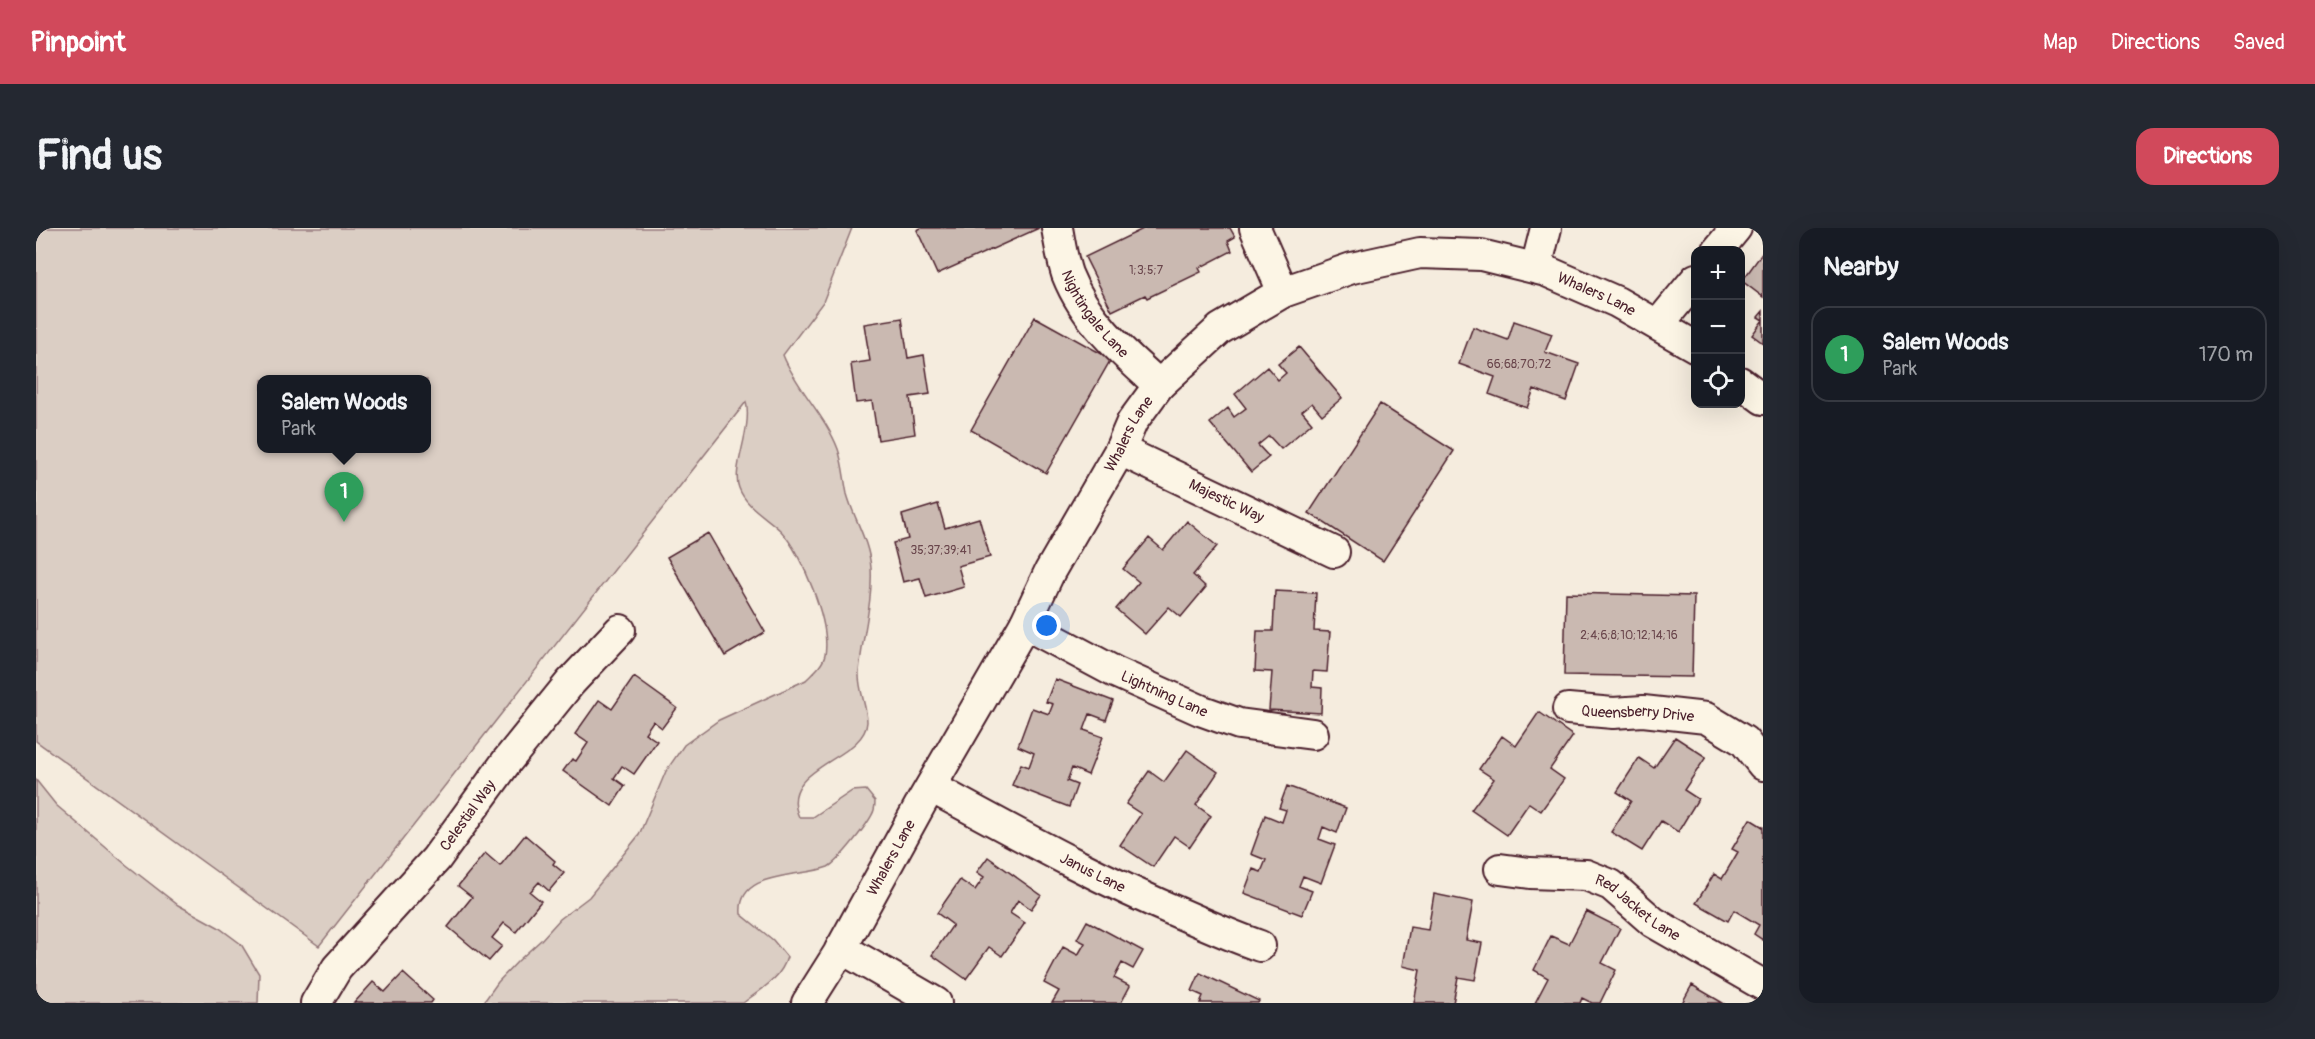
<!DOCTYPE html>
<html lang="en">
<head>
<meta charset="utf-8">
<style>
	:root { --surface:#171b24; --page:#242831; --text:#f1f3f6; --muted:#9ea1a6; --line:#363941; --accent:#d1495b }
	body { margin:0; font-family:Pangolin,sans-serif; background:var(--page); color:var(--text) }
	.controls { position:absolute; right:18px; top:18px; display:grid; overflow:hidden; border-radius:12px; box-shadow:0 6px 24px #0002 }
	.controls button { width:54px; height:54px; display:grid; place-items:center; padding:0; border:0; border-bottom:2px solid var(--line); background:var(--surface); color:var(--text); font:30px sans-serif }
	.you { position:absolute; left:1011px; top:398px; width:21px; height:21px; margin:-15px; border:4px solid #fff; border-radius:50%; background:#1a73e8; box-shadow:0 0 0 9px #1a73e833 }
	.badge { display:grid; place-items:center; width:39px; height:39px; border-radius:50%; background:var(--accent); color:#fff; font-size:20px; font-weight:700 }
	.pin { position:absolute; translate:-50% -50px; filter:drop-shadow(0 2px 3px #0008) }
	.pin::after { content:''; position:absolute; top:32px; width:21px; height:18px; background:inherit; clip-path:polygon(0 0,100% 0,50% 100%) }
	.popup { position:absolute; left:221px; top:147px; width:174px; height:78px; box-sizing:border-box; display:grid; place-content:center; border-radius:12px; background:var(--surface); filter:drop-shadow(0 2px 4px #0005); font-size:20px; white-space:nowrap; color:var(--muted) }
	.popup b { font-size:22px; color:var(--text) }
	.popup::after { content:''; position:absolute; left:50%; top:100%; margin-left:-12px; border:12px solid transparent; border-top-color:var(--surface) }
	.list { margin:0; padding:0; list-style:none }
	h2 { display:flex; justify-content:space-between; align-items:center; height:78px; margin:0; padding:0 24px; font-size:26px }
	h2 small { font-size:20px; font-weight:400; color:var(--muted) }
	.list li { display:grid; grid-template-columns:39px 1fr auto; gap:18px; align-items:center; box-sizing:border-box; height:96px; margin:0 12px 12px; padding:0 12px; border:2px solid var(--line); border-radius:18px }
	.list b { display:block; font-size:22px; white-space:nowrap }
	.list p { margin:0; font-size:20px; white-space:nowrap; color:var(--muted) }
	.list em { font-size:20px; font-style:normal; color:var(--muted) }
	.icon { flex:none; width:33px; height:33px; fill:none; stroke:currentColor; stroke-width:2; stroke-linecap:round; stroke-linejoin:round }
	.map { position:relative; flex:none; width:1727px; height:775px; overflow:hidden; border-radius:18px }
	header { display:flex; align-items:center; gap:36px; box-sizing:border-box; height:84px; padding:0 30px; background:var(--accent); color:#fff }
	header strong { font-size:28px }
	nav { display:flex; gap:33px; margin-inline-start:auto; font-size:21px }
	.intro { display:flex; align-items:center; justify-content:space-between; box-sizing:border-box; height:144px; padding:0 36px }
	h1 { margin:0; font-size:42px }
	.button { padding:15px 27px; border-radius:18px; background:var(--accent); color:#fff; font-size:21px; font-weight:700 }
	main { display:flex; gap:36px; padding:0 36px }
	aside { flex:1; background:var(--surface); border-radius:18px; box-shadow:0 6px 24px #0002 }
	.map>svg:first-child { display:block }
	.green { fill:#dbcec4; stroke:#927678; stroke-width:1.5; fill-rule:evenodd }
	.building { fill:#cab9b1; stroke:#4a1f2b; stroke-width:1.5 }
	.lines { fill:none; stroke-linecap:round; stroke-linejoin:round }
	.minor-casing { stroke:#4a1f2b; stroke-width:34 }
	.minor { stroke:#fcf5e5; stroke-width:30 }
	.labels { text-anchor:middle; stroke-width:4.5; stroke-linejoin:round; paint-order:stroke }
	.number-label { font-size:12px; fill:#6a464c }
	.street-label { font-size:15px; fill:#4a1f2b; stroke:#fcf5e5 }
</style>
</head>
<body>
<header>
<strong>Pinpoint</strong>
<nav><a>Map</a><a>Directions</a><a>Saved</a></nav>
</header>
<div class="intro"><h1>Find us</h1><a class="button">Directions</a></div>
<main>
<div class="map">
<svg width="1727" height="775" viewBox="0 0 1727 775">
	<rect width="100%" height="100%" fill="#f5ecde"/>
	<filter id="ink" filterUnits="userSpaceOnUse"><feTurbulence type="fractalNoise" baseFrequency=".0167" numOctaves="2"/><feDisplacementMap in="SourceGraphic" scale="12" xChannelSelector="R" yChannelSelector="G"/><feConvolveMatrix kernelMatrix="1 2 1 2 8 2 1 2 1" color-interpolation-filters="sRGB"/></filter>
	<g filter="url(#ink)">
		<path class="green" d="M 0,0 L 816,0 L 787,74 L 747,127 C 760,160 789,187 802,221 C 807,235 808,252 811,266 C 818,291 833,313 835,340 C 837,374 826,410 823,444 C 822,461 831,478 831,494 C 829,532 740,539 763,589 L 777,589 L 816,563 L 830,562 L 839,573 C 839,576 839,579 838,582 C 835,593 802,634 792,639 C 764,650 701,642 705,686 L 737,712 L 751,729 C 745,751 724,762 707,775 L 447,775 L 462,754 L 482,733 L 505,712 L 524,691 L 553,669 L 603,607 L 630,543 L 648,517 L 683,492 L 770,452 C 777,445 787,437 789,427 C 795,395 766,326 745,303 C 731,289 710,279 703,260 C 695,241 717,200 710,174 L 283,718 L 0,513 ZM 226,152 L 391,152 L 391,220 L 226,220 Z
			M 0,552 L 20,577 L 88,635 L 142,677 L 182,699 L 205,716 L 223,746 L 222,775 L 0,775 Z"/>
		<path class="building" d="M 885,0 L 1003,0 L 901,46 L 881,2 Z
			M 1109,0 L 1194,0 L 1199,9 L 1192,13 L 1196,23 L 1163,40 L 1165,44 L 1111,70 L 1109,67 L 1076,83 L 1049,29 Z
			M 1727,24 L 1727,69 L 1706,53 Z
			M 1727,83 L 1727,115 L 1716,107 L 1727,92 L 1722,89 Z
			M 999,89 L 1075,131 L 1010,245 L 935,202 Z
			M 866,90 L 872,130 L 888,127 L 894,166 L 874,169 L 879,206 L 842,212 L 836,173 L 820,175 L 815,136 L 834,133 L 828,96 Z
			M 1478,93 L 1516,106 L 1509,124 L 1543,136 L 1530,173 L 1498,161 L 1491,180 L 1453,166 L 1459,149 L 1423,136 L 1437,99 L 1472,112 Z
			M 1263,119 L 1306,170 L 1286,187 L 1276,175 L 1266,183 L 1276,195 L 1245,221 L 1233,208 L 1222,217 L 1233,229 L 1215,244 L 1174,195 L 1192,180 L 1198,189 L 1210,180 L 1199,166 L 1231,139 L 1242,152 L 1250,145 L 1242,136 Z
			M 1344,176 L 1418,223 L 1347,333 L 1273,285 Z
			M 902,276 L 909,300 L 943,290 L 954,329 L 922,338 L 928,359 L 890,370 L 884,350 L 867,354 L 857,315 L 872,311 L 866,287 Z
			M 1151,293 L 1181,318 L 1157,347 L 1170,359 L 1145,389 L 1133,379 L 1109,406 L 1080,381 L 1103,354 L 1087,341 L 1113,310 L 1127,322 Z
			M 672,305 L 729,404 L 689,428 L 631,329 Z
			M 1239,363 L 1280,365 L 1278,403 L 1294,404 L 1291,444 L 1277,443 L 1276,459 L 1286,460 L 1285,485 L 1233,482 L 1236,444 L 1219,443 L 1221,403 L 1237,403 Z
			M 1530,365 L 1658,368 L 1656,449 L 1528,447 Z
			M 598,449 L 641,480 L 626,500 L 617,493 L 609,505 L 621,513 L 598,546 L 586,538 L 578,550 L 589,558 L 576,578 L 527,543 L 536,531 L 540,533 L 552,515 L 539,506 L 563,472 L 576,481 Z
			M 1019,451 L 1077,473 L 1070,492 L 1054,486 L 1048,502 L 1067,509 L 1052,547 L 1036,540 L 1031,553 L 1041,557 L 1033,579 L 976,557 L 985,536 L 993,539 L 998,525 L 982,518 L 996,480 L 1013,486 L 1017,476 L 1010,474 Z
			M 1503,484 L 1537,508 L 1514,541 L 1528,551 L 1505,583 L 1493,575 L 1471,607 L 1435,582 L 1458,551 L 1443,541 L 1466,508 L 1480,518 Z
			M 1639,509 L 1670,529 L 1648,562 L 1662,571 L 1642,604 L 1625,593 L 1606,623 L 1575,604 L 1595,573 L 1581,564 L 1603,530 L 1618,540 Z
			M 1151,522 L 1182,544 L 1160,577 L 1175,588 L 1154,619 L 1138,608 L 1117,639 L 1084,617 L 1105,586 L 1090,576 L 1113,543 L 1128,554 Z
			M 1251,558 L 1310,580 L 1301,605 L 1287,599 L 1283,611 L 1299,617 L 1285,655 L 1267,648 L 1263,658 L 1276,663 L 1266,687 L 1208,665 L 1217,641 L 1225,644 L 1230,632 L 1215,626 L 1229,587 L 1246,594 L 1250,582 L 1243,580 Z
			M 1714,591 L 1727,599 L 1727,712 L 1718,706 L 1723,697 L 1698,682 L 1692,693 L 1660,675 L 1678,646 L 1686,651 L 1702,624 L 1696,621 Z
			M 489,607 L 519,633 L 517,636 L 528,645 L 513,663 L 503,654 L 494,664 L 505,673 L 480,704 L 468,695 L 456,710 L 466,718 L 453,733 L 412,699 L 436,669 L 422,658 L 449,625 L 464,638 Z
			M 952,629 L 1005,667 L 995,681 L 982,672 L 974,685 L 989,695 L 966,728 L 953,719 L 930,751 L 896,727 L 917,697 L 901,685 L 924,652 L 939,662 L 948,649 L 941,644 Z
			M 1398,666 L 1437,674 L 1430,712 L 1446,715 L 1439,752 L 1422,749 L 1417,775 L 1378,775 L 1384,742 L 1367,738 L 1374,699 L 1392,702 Z
			M 1550,683 L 1584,700 L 1566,735 L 1580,742 L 1564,775 L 1556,775 L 1546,770 L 1544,775 L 1499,775 L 1512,750 L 1498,742 L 1515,708 L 1533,716 Z
			M 1051,693 L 1107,723 L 1097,741 L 1086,735 L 1078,750 L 1094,758 L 1085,775 L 1016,775 L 1023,763 L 1008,755 L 1027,719 L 1042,727 L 1049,715 L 1041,711 Z
			M 367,745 L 397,772 L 395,775 L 318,775 L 337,754 L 349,764 Z
			M 1164,745 L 1223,773 L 1222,775 L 1164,775 L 1167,768 L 1156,763 Z
			M 1656,757 L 1687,775 L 1646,775 Z"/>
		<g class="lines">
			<g class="minor-casing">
				<g id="minor">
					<path id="s1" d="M 1021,0 C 1024,16 1026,31 1031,46 C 1049,92 1087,125 1123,157"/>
					<path d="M 1219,0 L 1247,64"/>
					<path d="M 1682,22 L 1700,0"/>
					<path d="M 1500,40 L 1510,0"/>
					<path d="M 1622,97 L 1660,51"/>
					<path d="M 1704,154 L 1727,171"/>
					<path id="s2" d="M 1084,222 L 1298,324"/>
					<path id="s3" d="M 989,396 L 1079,444 L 1164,482 L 1203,496 L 1277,506"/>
					<path id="s4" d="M 1532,481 L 1577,485 L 1607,483 L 1670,490 L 1708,513 L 1727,537"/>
					<path id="s5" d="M 895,559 C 978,604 1060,650 1148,687 C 1173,698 1198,709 1224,718"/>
					<path id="s6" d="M 1464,641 L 1494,645 L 1550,647 L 1575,657 L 1617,694 L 1727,757"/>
					<path d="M 805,720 L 900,775"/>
					<path id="s7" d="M 280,775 L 301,740 L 400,631 L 471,533 L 534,455 L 584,402"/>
					<path id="s8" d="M 771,775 L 802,726 L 884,577 L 989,396 L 1014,343 L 1084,222 L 1096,194 L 1123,157 L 1184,101 L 1247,64 L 1316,40 L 1384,25 L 1445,27 L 1510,43 L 1581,74 L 1660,119"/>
				</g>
			</g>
			<use href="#minor" class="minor"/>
		</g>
	</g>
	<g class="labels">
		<g class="number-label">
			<text x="1110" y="46">1;3;5;7</text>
			<text x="1483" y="140">66;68;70;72</text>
			<text x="905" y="326">35;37;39;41</text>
			<text x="1593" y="411">2;4;6;8;10;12;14;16</text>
		</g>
		<g class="street-label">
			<text dy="5" stroke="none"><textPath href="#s8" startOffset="1194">Whalers Lane</textPath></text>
			<text dy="5" stroke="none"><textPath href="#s1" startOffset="96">Nightingale Lane</textPath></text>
			<text dy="5" stroke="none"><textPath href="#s8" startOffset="654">Whalers Lane</textPath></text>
			<text dy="5" stroke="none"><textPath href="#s2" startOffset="118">Majestic Way</textPath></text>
			<text dy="5" stroke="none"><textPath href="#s3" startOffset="156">Lightning Lane</textPath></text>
			<text dy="5" stroke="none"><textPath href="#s4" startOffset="70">Queensberry Drive</textPath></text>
			<text dy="5" stroke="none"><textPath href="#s7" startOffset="242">Celestial Way</textPath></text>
			<text dy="5" stroke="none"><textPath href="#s8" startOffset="168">Whalers Lane</textPath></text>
			<text dy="5" stroke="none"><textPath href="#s5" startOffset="183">Janus Lane</textPath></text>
			<text dy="5" stroke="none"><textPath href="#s6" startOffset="148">Red Jacket Lane</textPath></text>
		</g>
	</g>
</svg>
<div class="controls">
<button>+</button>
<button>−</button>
<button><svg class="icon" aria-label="locate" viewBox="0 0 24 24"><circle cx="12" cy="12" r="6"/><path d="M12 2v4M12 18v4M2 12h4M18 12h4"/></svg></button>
</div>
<div class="you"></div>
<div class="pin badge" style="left:308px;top:294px;background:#2e9e5b">1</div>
<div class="popup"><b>Salem Woods</b>Park</div>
</div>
<aside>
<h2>Nearby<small></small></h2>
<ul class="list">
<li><span class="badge" style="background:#2e9e5b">1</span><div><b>Salem Woods</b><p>Park</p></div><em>170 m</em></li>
</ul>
</aside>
</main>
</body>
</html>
